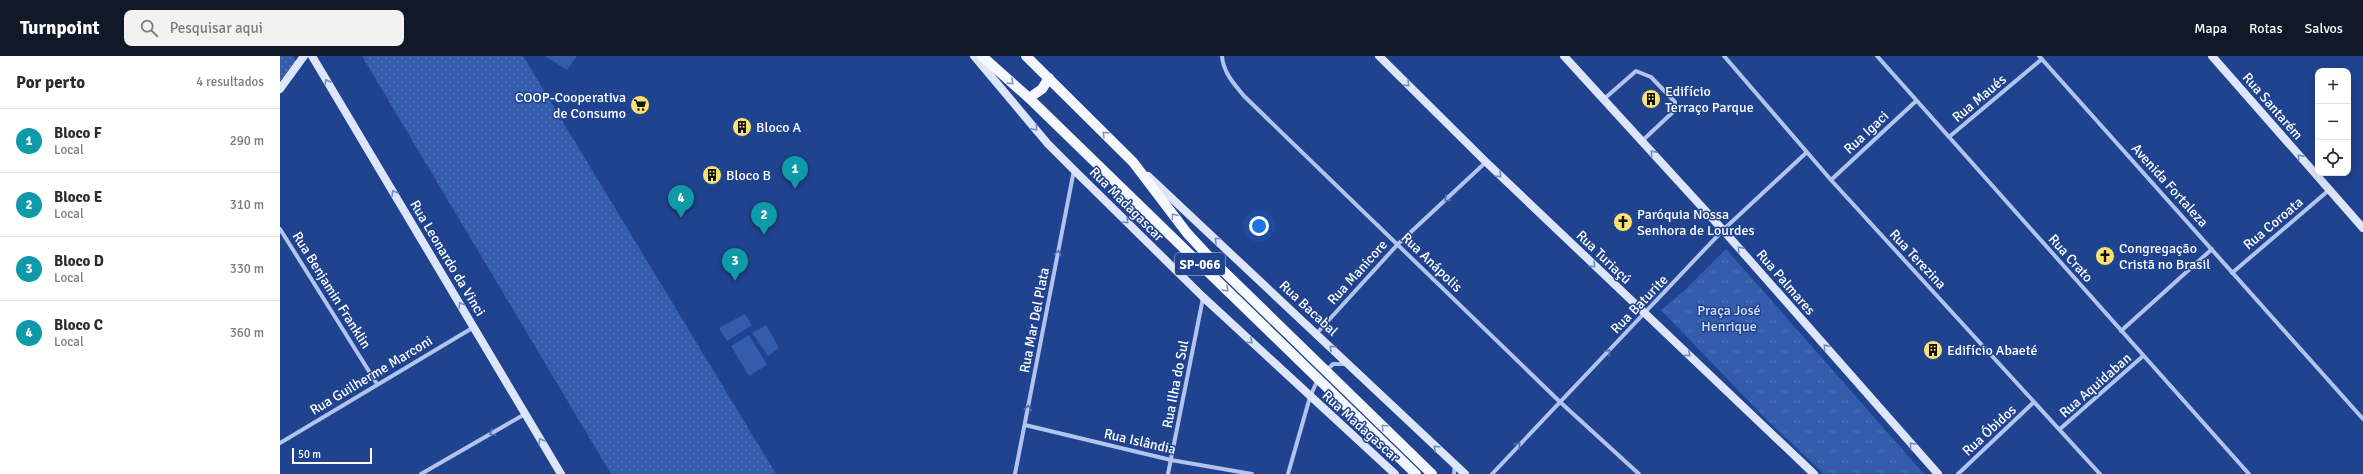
<!DOCTYPE html>
<html lang="pt">
<head>
<meta charset="utf-8">
<style>
	:root { --surface:#fff; --page:#f2f2f3; --text:#2b2b33; --muted:#7c7c81; --line:#e1e1e2; --accent:#111827 }
	body { margin:0; font-family:Signika,sans-serif; background:var(--page); color:var(--text) }
	.controls { position:absolute; right:12px; top:12px; display:grid; overflow:hidden; border-radius:8px; box-shadow:0 4px 16px #0002 }
	.controls button { width:36px; height:36px; display:grid; place-items:center; padding:0; border:0; border-bottom:1px solid var(--line); background:var(--surface); color:var(--text); font:20px sans-serif }
	.scale { position:absolute; left:12px; bottom:10px; width:80px; box-sizing:border-box; padding-left:4px; border:2px solid #fff; border-top:0; font-size:11px; line-height:14px; white-space:nowrap; color:#fff; -webkit-text-stroke:3px #20438f; paint-order:stroke }
	.you { position:absolute; left:979px; top:170px; width:14px; height:14px; margin:-10px; border:3px solid #fff; border-radius:50%; background:#1a73e8; box-shadow:0 0 0 6px #1a73e833 }
	.badge { display:grid; place-items:center; width:26px; height:26px; border-radius:50%; background:var(--accent); color:#fff; font-size:13px; font-weight:700 }
	.pin { position:absolute; translate:-50% -33px; filter:drop-shadow(0 1px 2px #0008) }
	.pin::after { content:''; position:absolute; top:21px; width:14px; height:12px; background:inherit; clip-path:polygon(0 0,100% 0,50% 100%) }
	.list { margin:0; padding:0; list-style:none }
	h2 { display:flex; justify-content:space-between; align-items:center; height:52px; margin:0; padding:0 16px; font-size:17px }
	h2 small { font-size:13px; font-weight:400; color:var(--muted) }
	.list li { display:grid; grid-template-columns:26px 1fr auto; gap:12px; align-items:center; box-sizing:border-box; height:64px; padding:0 16px; border-top:1px solid var(--line) }
	.list b { display:block; font-size:15px; white-space:nowrap }
	.list p { margin:0; font-size:13px; white-space:nowrap; color:var(--muted) }
	.list em { font-size:13px; font-style:normal; color:var(--muted) }
	.icon { flex:none; width:22px; height:22px; fill:none; stroke:currentColor; stroke-width:2; stroke-linecap:round; stroke-linejoin:round }
	.map { position:relative; flex:none; width:2083px; height:418px; overflow:hidden }
	header { display:flex; align-items:center; gap:24px; box-sizing:border-box; height:56px; padding:0 20px; background:var(--accent); color:#fff }
	header strong { font-size:19px }
	nav { display:flex; gap:22px; margin-inline-start:auto; font-size:14px }
	.search { width:280px; height:36px; background:var(--page); display:flex; align-items:center; gap:10px; box-sizing:border-box; padding:0 14px; border-radius:8px; color:var(--muted); font-size:15px }
	main { display:flex }
	aside { flex:1; background:var(--surface) }
	.map>svg:first-child { display:block }
	.grass { fill:url(#grass-dots) }
	.park { fill:url(#park-tufts) }
	.pitch { fill:#345cad }
	.lines { fill:none; stroke-linecap:round; stroke-linejoin:round }
	.street { stroke:#b0c4ed; stroke-width:4 }
	.secondary { stroke:#dce5f9; stroke-width:8 }
	.primary { stroke:#f6f8ff; stroke-width:10 }
	.oneway { stroke:#758cbf }
	.oneway2 { stroke:#8094c1 }
	.oneway3 { stroke:#5270b0 }
	.labels { text-anchor:middle; stroke-width:3; stroke-linejoin:round; paint-order:stroke }
	.shield { fill:#20438f; stroke:#bcc7dd; stroke-width:1 }
	.shield-label { font-size:13px; font-weight:bold; fill:#fff }
	.poi-label { font-size:14px; fill:#fff; stroke:#20438f; text-anchor:start }
	.street-label { font-size:14px; fill:#fff; stroke:#20438f }
	.park-label { font-size:14px; fill:#d5e1f9; stroke:#20438f }
</style>
</head>
<body>
<header>
<strong>Turnpoint</strong>
<div class="search"><svg class="icon" aria-label="search" viewBox="0 0 24 24"><circle cx="10" cy="10" r="6"/><path d="M15 15l6 6"/></svg>Pesquisar aqui</div>
<nav><a>Mapa</a><a>Rotas</a><a>Salvos</a></nav>
</header>
<main>
<aside>
<h2>Por perto<small>4 resultados</small></h2>
<ul class="list">
<li><span class="badge" style="background:#0f9aa8">1</span><div><b>Bloco F</b><p>Local</p></div><em>290 m</em></li>
<li><span class="badge" style="background:#0f9aa8">2</span><div><b>Bloco E</b><p>Local</p></div><em>310 m</em></li>
<li><span class="badge" style="background:#0f9aa8">3</span><div><b>Bloco D</b><p>Local</p></div><em>330 m</em></li>
<li><span class="badge" style="background:#0f9aa8">4</span><div><b>Bloco C</b><p>Local</p></div><em>360 m</em></li>
</ul>
</aside>
<div class="map">
<svg width="2083" height="418" viewBox="0 0 2083 418">
	<defs>
		<pattern id="grass-dots" width="8" height="8" patternUnits="userSpaceOnUse"><rect width="8" height="8" fill="#345cad"/><path d="M2 2h.1M6 6h.1" fill="none" stroke="#5274b9" stroke-width="1.8" stroke-linecap="round"/></pattern>
		<pattern id="park-tufts" width="24" height="20" patternUnits="userSpaceOnUse"><rect width="24" height="20" fill="#345cad"/><path d="M3 7l-1-3M5 7V3M7 7l1-3M15 17l-1-3M17 17v-4M19 17l1-3" fill="none" stroke="#5274b9"/></pattern>
	</defs>
	<rect width="100%" height="100%" fill="#20438f"/>
	<path class="grass" d="M 0,0 L 13,0 L 16,5 L 0,27 Z
		M 82,0 L 243,0 L 496,418 L 331,418 Z"/>
	<path class="park" d="M 1446,193 L 1644,418 L 1544,418 L 1487,364 L 1381,254 L 1405,234 Z"/>
	<path class="pitch" d="M 265,0 L 297,0 L 287,14 Z
		M 465,258 L 472,269 L 447,285 L 439,272 Z
		M 486,269 L 499,292 L 488,300 L 472,277 Z
		M 469,279 L 487,309 L 469,320 L 451,290 Z"/>
	<g class="lines">
		<path class="street" d="M 942,0 C 943,16 954,28 964,40 L 1279,345 L 1359,418
			M 1444,0 L 1551,124 L 1820,418
			M 1597,0 L 1969,418
			M 1759,0 L 2083,363
			M 1324,43 L 1356,15 L 1371,21 L 1395,46 L 1393,56 L 1362,85
			M 1669,81 L 1762,3
			M 1551,124 L 1636,45
			M 0,173 L 97,328
			M 1952,217 L 2049,134
			M 1841,275 L 1932,193
			M 1037,277 L 1118,188 L 1206,106
			M 1047,314 L 1053,308 L 1068,308
			M 745,369 L 891,404 L 972,418
			M 1780,373 L 1863,300
			M 0,387 L 194,271
			M 141,418 L 245,358
			M 735,418 L 794,114
			M 888,418 L 923,242
			M 1008,418 L 1030,341 L 1038,323
			M 1174,418 L 1175,408
			M 1212,418 L 1443,174 L 1527,96
			M 1678,418 L 1754,346"/>
		<path class="secondary" d="M 32,0 L 281,418
			M 694,0 L 768,88 L 794,114 L 923,241 L 1115,418
			M 1099,0 L 1206,106 L 1534,418
			M 1284,0 L 1443,174 L 1658,418
			M 1932,0 L 2083,172
			M 0,33 L 24,0
			M 868,120 L 1185,418"/>
		<path class="primary" d="M 702,0 L 749,42 L 1136,418
			M 746,0 L 853,106 L 907,177 L 931,203 L 1152,418
			M 749,42 L 762,33 L 769,22"/>
	</g>
	<defs><path id="oneway-chevron" d="M-2-3.5L2.5 0L-2 3.5" fill="none" stroke-width="1.6" stroke-linecap="round" stroke-linejoin="round"/></defs>
	<g class="oneway">
		<use href="#oneway-chevron" transform="translate(47 26) rotate(-121)"/>
		<use href="#oneway-chevron" transform="translate(1127 28) rotate(45)"/>
		<use href="#oneway-chevron" transform="translate(755 72) rotate(50)"/>
		<use href="#oneway-chevron" transform="translate(1373 97) rotate(-132)"/>
		<use href="#oneway-chevron" transform="translate(2020 101) rotate(-131)"/>
		<use href="#oneway-chevron" transform="translate(1219 119) rotate(44)"/>
		<use href="#oneway-chevron" transform="translate(114 137) rotate(-121)"/>
		<use href="#oneway-chevron" transform="translate(846 165) rotate(45)"/>
		<use href="#oneway-chevron" transform="translate(937 184) rotate(-137)"/>
		<use href="#oneway-chevron" transform="translate(1460 193) rotate(-131)"/>
		<use href="#oneway-chevron" transform="translate(1313 209) rotate(44)"/>
		<use href="#oneway-chevron" transform="translate(181 249) rotate(-121)"/>
		<use href="#oneway-chevron" transform="translate(970 285) rotate(43)"/>
		<use href="#oneway-chevron" transform="translate(1546 291) rotate(-131)"/>
		<use href="#oneway-chevron" transform="translate(1052 292) rotate(-136)"/>
		<use href="#oneway-chevron" transform="translate(1408 298) rotate(43)"/>
		<use href="#oneway-chevron" transform="translate(261 385) rotate(-121)"/>
		<use href="#oneway-chevron" transform="translate(1632 389) rotate(-131)"/>
		<use href="#oneway-chevron" transform="translate(1156 392) rotate(-138)"/>
	</g>
	<g class="oneway2">
		<use href="#oneway-chevron" transform="translate(731 26) rotate(42)"/>
		<use href="#oneway-chevron" transform="translate(825 78) rotate(-135)"/>
		<use href="#oneway-chevron" transform="translate(894 160) rotate(-127)"/>
		<use href="#oneway-chevron" transform="translate(946 233) rotate(44)"/>
		<use href="#oneway-chevron" transform="translate(1104 371) rotate(-135)"/>
	</g>
	<g class="oneway3">
		<use href="#oneway-chevron" transform="translate(1167 143) rotate(137)"/>
		<use href="#oneway-chevron" transform="translate(778 197) rotate(-79)"/>
		<use href="#oneway-chevron" transform="translate(1328 296) rotate(-45)"/>
		<use href="#oneway-chevron" transform="translate(748 352) rotate(-79)"/>
		<use href="#oneway-chevron" transform="translate(212 377) rotate(150)"/>
		<use href="#oneway-chevron" transform="translate(1238 389) rotate(-47)"/>
	</g>
	<defs>
		<g id="building-disc" transform="scale(1)"><circle r="9.5" fill="#fae370" stroke="#20438f"/><path d="M-4-6H4V6H1V3H-1V6H-4ZM-2.5-4.3h1.7v1.8h-1.7ZM.8-4.3h1.7v1.8H.8ZM-2.5-1h1.7V.8h-1.7ZM.8-1h1.7V.8H.8Z" fill="#111"/></g>
		<g id="supermarket-disc" transform="scale(1)"><circle r="9.5" fill="#fae370" stroke="#20438f"/><path d="M-6-5.5h2.5l.6 2H6L4.5 2H-2.5L-4.4-4H-6ZM-1.5 3.2a1.3 1.3 0 1 0 .1 0ZM3 3.2a1.3 1.3 0 1 0 .1 0Z" fill="#111"/></g>
		<g id="church-disc" transform="scale(1)"><circle r="9.5" fill="#fae370" stroke="#20438f"/><path d="M-1.2-6h2.4v3.5h3.3v2.4h-3.3V6h-2.4V-.1h-3.3v-2.4h3.3Z" fill="#111"/></g>
	</defs>
	<g fill-rule="evenodd">
		<use href="#building-disc" x="1371" y="43"/>
		<use href="#supermarket-disc" x="360" y="49"/>
		<use href="#building-disc" x="462" y="71"/>
		<use href="#building-disc" x="432" y="119"/>
		<use href="#church-disc" x="1343" y="166"/>
		<use href="#church-disc" x="1825" y="200"/>
		<use href="#building-disc" x="1653" y="294"/>
	</g>
	<g class="labels">
		<rect class="shield" x="895" y="197" width="50" height="22" rx="3"/>
		<g class="shield-label">
			<text x="920" y="213">SP-066</text>
		</g>
		<g class="poi-label">
			<text x="1385" y="40">Edifício<tspan x="1385" dy="16">Terraço Parque</tspan></text>
			<text x="346" y="46" text-anchor="end">COOP-Cooperativa<tspan x="346" dy="16">de Consumo</tspan></text>
			<text x="476" y="76">Bloco A</text>
			<text x="446" y="124">Bloco B</text>
			<text x="1357" y="163">Paróquia Nossa<tspan x="1357" dy="16">Senhora de Lourdes</tspan></text>
			<text x="1839" y="197">Congregação<tspan x="1839" dy="16">Cristã no Brasil</tspan></text>
			<text x="1667" y="299">Edifício Abaeté</text>
		</g>
		<g class="street-label">
			<text transform="translate(1699 42) rotate(-40)" y="5">Rua Maués</text>
			<text transform="translate(1993 50) rotate(49)" y="5">Rua Santarém</text>
			<text transform="translate(1586 76) rotate(-43)" y="5">Rua Igaci</text>
			<text transform="translate(1890 129) rotate(48)" y="5">Avenida Fortaleza</text>
			<text transform="translate(847 148) rotate(45)" y="5">Rua Madagascar</text>
			<text transform="translate(1993 167) rotate(-40)" y="5">Rua Coroata</text>
			<text transform="translate(1324 201) rotate(44)" y="5">Rua Turiaçú</text>
			<text transform="translate(168 202) rotate(59)" y="5">Rua Leonardo da Vinci</text>
			<text transform="translate(1791 202) rotate(48)" y="5">Rua Crato</text>
			<text transform="translate(1638 203) rotate(47)" y="5">Rua Terezina</text>
			<text transform="translate(1152 206) rotate(44)" y="5">Rua Anápolis</text>
			<text transform="translate(1077 216) rotate(-48)" y="5">Rua Manicore</text>
			<text transform="translate(1506 226) rotate(49)" y="5">Rua Palmares</text>
			<text transform="translate(52 234) rotate(58)" y="5">Rua Benjamin Franklin</text>
			<text transform="translate(1359 248) rotate(-46)" y="5">Rua Baturite</text>
			<text transform="translate(1029 252) rotate(43)" y="5">Rua Bacabal</text>
			<text transform="translate(754 264) rotate(-79)" y="5">Rua Mar Del Plata</text>
			<text transform="translate(91 319) rotate(-31)" y="5">Rua Guilherme Marconi</text>
			<text transform="translate(895 328) rotate(-79)" y="5">Rua Ilha do Sul</text>
			<text transform="translate(1815 329) rotate(-41)" y="5">Rua Aquidaban</text>
			<text transform="translate(1081 370) rotate(42)" y="5">Rua Madagascar</text>
			<text transform="translate(1709 374) rotate(-43)" y="5">Rua Óbidos</text>
			<text transform="translate(860 385) rotate(13)" y="5">Rua Islândia</text>
		</g>
		<g class="park-label">
			<text x="1449" y="259">Praça José<tspan x="1449" dy="16">Henrique</tspan></text>
		</g>
	</g>
</svg>
<div class="controls">
<button>+</button>
<button>−</button>
<button><svg class="icon" aria-label="locate" viewBox="0 0 24 24"><circle cx="12" cy="12" r="6"/><path d="M12 2v4M12 18v4M2 12h4M18 12h4"/></svg></button>
</div>
<div class="scale">50 m</div>
<div class="you"></div>
<div class="pin badge" style="left:515px;top:133px;background:#0f9aa8">1</div>
<div class="pin badge" style="left:484px;top:179px;background:#0f9aa8">2</div>
<div class="pin badge" style="left:455px;top:225px;background:#0f9aa8">3</div>
<div class="pin badge" style="left:401px;top:162px;background:#0f9aa8">4</div>
</div>
</main>
</body>
</html>
